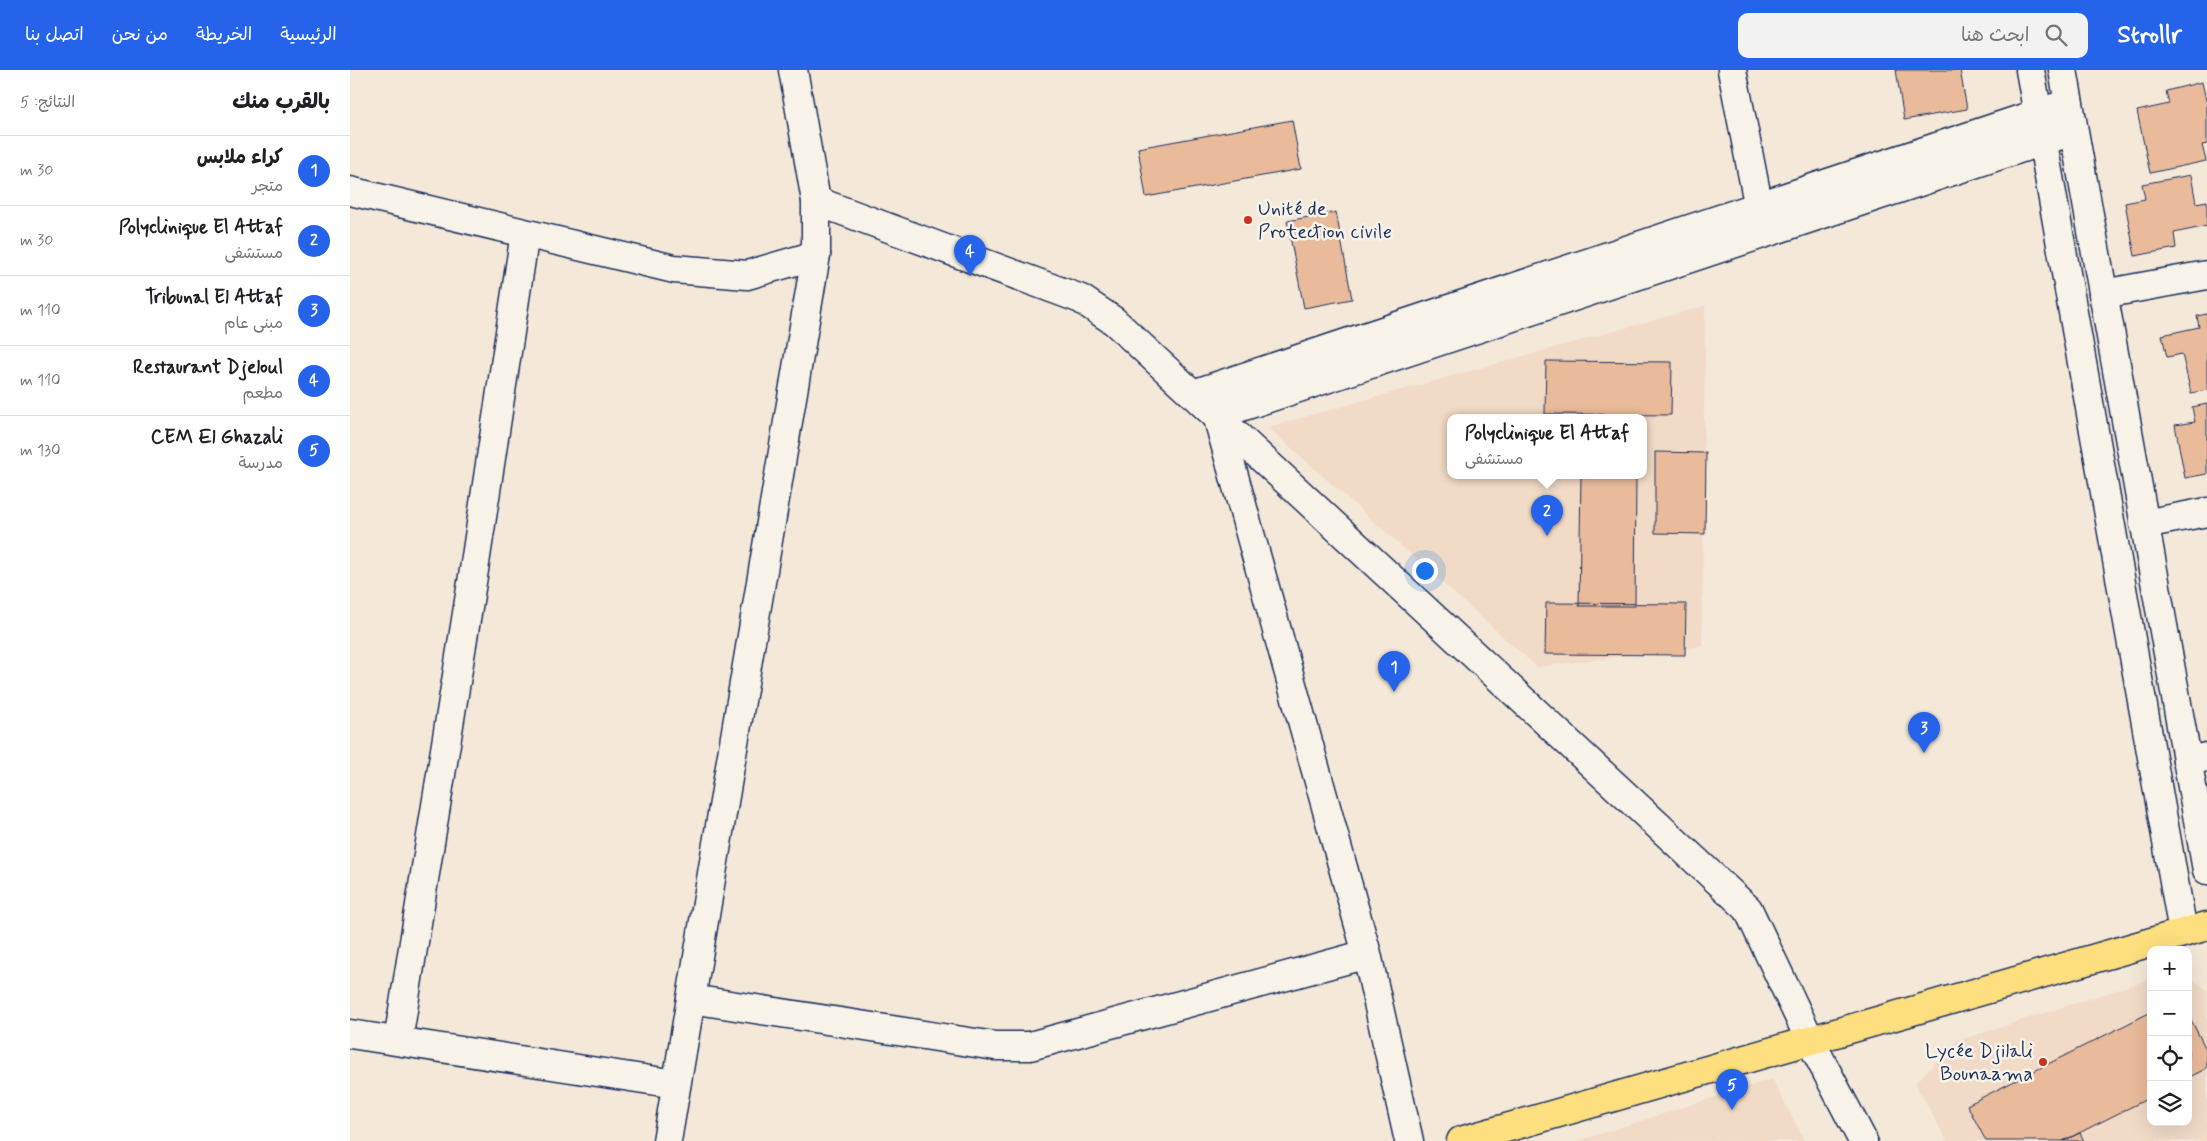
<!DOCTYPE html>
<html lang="ar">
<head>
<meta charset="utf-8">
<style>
	:root { --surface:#fff; --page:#f2f2f2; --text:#202124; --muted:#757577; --line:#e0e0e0; --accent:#2563eb }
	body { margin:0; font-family:Mynerve,"Playpen Sans Arabic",sans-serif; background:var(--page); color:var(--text); direction:rtl }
	.controls { position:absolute; right:15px; bottom:15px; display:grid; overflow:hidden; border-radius:10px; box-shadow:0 5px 20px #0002 }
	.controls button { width:45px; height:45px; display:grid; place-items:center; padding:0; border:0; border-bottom:1px solid var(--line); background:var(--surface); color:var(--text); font:25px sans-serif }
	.you { position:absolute; left:1074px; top:500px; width:18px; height:18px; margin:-12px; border:4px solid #fff; border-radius:50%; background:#1a73e8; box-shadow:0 0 0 8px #1a73e833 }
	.badge { display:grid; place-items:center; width:32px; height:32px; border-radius:50%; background:var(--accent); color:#fff; font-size:16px; font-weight:700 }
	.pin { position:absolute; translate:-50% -41px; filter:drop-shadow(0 1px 2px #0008) }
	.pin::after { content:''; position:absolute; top:26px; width:18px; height:15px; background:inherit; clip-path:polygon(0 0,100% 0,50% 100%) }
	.popup { position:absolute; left:1097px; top:344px; width:200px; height:65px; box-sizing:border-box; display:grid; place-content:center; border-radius:10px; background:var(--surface); filter:drop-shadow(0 1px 4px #0005); font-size:16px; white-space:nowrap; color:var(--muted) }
	.popup b { font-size:19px; color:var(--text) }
	.popup::after { content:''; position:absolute; left:50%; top:100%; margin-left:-10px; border:10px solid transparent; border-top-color:var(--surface) }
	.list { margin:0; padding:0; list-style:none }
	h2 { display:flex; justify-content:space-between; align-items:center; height:65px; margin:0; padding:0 20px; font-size:21px }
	h2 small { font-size:16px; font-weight:400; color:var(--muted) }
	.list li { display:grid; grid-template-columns:32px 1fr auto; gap:15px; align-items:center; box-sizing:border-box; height:70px; padding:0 20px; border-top:1px solid var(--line) }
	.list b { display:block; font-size:19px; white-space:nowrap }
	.list p { margin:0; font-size:16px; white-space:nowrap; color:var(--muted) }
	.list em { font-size:16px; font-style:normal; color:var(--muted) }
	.icon { flex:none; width:28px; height:28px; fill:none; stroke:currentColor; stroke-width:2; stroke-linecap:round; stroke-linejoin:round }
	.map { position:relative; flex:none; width:1857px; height:1071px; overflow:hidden; direction:ltr }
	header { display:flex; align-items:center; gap:30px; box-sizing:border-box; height:70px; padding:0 25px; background:var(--accent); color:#fff }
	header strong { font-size:24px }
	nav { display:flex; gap:28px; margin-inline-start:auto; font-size:18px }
	.search { width:350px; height:45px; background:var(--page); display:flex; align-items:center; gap:12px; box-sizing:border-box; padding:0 18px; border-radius:10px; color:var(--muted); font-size:19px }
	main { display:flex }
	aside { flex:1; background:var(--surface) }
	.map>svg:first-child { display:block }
	.built { fill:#f1dac6; fill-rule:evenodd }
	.building { fill:#eabb9b; stroke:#1b2f5e }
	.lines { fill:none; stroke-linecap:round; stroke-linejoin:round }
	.minor-casing { stroke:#1b2f5e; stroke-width:31 }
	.tertiary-casing { stroke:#1b2f5e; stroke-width:31 }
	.secondary-casing { stroke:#1b2f5e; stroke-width:31 }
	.primary-casing { stroke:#1b2f5e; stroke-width:31 }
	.minor { stroke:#f7f3e8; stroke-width:28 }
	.tertiary { stroke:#f7f3e8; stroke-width:28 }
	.secondary { stroke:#f7f3e8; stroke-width:28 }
	.primary { stroke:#fddf80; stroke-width:28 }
	.poi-dot { fill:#c8321e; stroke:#f7f3e8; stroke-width:2 }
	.labels { text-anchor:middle; stroke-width:5; stroke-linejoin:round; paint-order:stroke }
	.poi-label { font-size:20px; fill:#1b2f5e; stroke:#f7f3e8; text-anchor:start }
</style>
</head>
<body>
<header>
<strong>Strollr</strong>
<div class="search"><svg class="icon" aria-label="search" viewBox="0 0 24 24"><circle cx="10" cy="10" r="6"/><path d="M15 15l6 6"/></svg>ابحث هنا</div>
<nav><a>الرئيسية</a><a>الخريطة</a><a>من نحن</a><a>اتصل بنا</a></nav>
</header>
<main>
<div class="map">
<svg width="1857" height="1071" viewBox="0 0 1857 1071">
	<rect width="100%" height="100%" fill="#f4e8d9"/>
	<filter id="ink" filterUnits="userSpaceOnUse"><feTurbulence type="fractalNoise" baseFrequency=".02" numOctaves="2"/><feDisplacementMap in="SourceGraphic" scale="10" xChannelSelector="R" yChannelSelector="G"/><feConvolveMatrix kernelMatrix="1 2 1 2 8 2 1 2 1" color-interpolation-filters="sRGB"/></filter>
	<g filter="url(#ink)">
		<path class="built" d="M 1355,236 L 1352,576 L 1187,597 L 918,357 ZM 1101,347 L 1293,347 L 1293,405 L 1101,405 Z
			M 1838,906 L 1857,920 L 1857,1071 L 1597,1071 L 1565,1013 L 1607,971 L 1801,909 L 1801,1052 L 1838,1052 Z
			M 1422,1009 L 1455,1071 L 1228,1071 Z"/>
		<path class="building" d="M 1546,0 L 1610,0 L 1617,39 L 1554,50 Z
			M 1852,12 L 1857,35 L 1857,74 L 1852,75 L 1856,91 L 1800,103 L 1787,41 L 1819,34 L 1816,21 Z
			M 942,50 L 951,99 L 796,127 L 788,78 Z
			M 1841,105 L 1846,133 L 1857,131 L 1857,156 L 1824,163 L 1826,178 L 1785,186 L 1775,133 L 1795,129 L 1792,114 Z
			M 986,142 L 1002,229 L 954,238 L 937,151 Z
			M 1857,244 L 1857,320 L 1841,323 L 1832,284 L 1817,287 L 1812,265 L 1849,257 L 1847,246 Z
			M 1196,291 L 1322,292 L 1321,345 L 1195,344 Z
			M 1857,334 L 1857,404 L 1835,408 L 1825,355 L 1845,352 L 1842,337 Z
			M 1305,382 L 1356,383 L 1355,464 L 1305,463 Z
			M 1231,405 L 1286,405 L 1285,536 L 1229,536 Z
			M 1196,533 L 1336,534 L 1335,585 L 1195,584 Z
			M 1801,942 L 1801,1027 L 1713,1071 L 1636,1071 L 1617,1035 Z
			M 1838,944 L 1857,981 L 1857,998 L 1838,1008 Z
			M 1730,1063 L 1734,1071 L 1713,1071 Z"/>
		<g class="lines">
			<g class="minor-casing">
				<path id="minor" d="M 1382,0 L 1409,138
					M 0,121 L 324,199 L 397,205 L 466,185
					M 1753,224 L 1857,205
					M 867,345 L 1017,884 L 1059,1071
					M 1794,454 L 1857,442
					M 1837,691 L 1857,687
					M 341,929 L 645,976 L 680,976 L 1017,884
					M 0,964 L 326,1014
					M 48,971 L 124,500 L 175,163"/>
			</g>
			<g class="tertiary-casing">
				<path id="tertiary" d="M 1680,0 L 1833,862
					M 1713,0 L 1857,800
					M 466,131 L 731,229 L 764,251 L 1398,839 L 1460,970 L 1513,1071
					M 843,324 L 1719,33
					M 867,345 L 1723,61"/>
			</g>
			<g class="secondary-casing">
				<path id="secondary" d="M 317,1071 L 466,185 L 466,131 L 443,0"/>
			</g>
			<g class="primary-casing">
				<path id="primary" d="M 1111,1071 L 1857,856"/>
			</g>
			<use href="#minor" class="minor"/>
			<use href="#tertiary" class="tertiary"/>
			<use href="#secondary" class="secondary"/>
			<use href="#primary" class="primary"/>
		</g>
	</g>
	<g class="poi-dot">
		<circle cx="898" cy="150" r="5"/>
		<circle cx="1693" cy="992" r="5"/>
	</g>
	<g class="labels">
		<g class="poi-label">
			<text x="908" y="145">Unité de<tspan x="908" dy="23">Protection civile</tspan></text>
			<text x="1683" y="987" text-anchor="end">Lycée Djilali<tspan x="1683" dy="23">Bounaama</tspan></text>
		</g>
	</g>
</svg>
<div class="controls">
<button>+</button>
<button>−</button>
<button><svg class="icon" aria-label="locate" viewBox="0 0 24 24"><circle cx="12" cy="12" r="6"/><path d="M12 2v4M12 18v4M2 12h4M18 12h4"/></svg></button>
<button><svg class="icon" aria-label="layers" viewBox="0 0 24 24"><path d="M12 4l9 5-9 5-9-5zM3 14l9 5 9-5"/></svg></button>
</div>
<div class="you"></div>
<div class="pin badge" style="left:1044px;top:622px">1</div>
<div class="pin badge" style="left:1197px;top:466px">2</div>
<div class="popup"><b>Polyclinique El Attaf</b>مستشفى</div>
<div class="pin badge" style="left:1574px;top:683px">3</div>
<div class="pin badge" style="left:620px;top:206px">4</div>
<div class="pin badge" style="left:1382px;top:1040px">5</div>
</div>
<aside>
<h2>بالقرب منك<small>النتائج: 5</small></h2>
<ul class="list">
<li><span class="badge">1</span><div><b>كراء ملابس</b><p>متجر</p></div><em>30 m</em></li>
<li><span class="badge">2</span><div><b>Polyclinique El Attaf</b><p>مستشفى</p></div><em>30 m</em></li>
<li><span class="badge">3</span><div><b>Tribunal El Attaf</b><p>مبنى عام</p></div><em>110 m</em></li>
<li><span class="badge">4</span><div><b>Restaurant Djeloul</b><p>مطعم</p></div><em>110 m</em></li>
<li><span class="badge">5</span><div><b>CEM El Ghazali</b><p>مدرسة</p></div><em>130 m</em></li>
</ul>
</aside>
</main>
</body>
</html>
